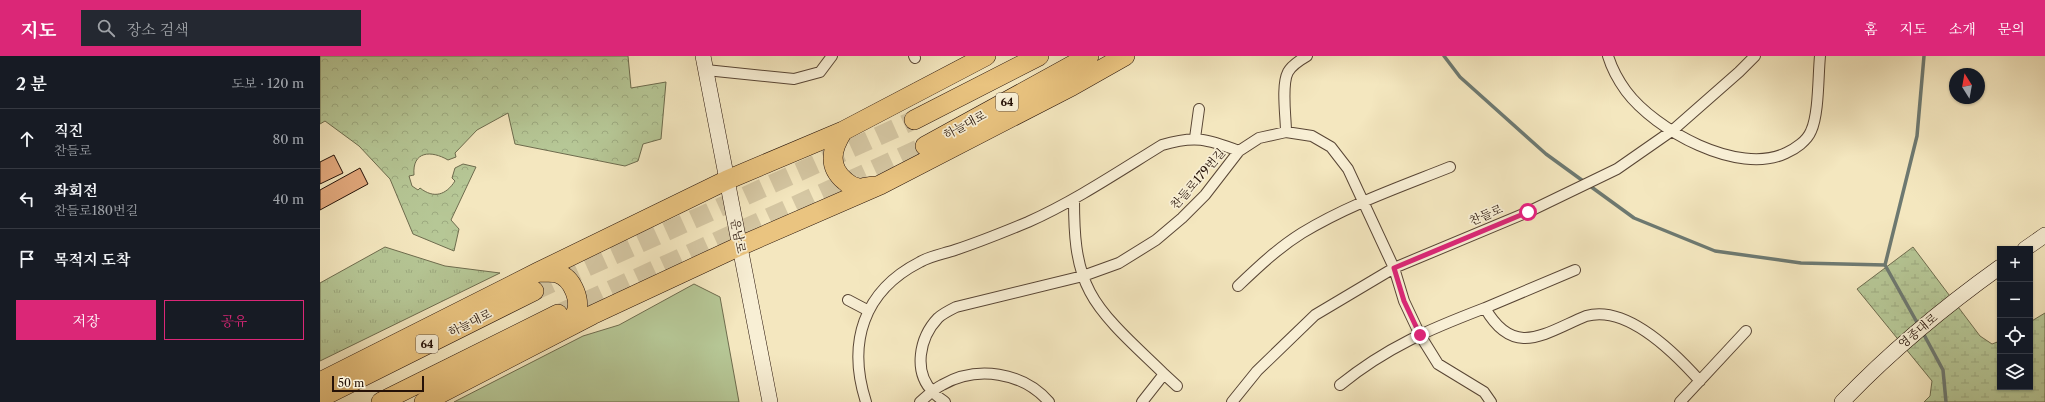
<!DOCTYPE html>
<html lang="ko">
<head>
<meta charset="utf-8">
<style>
	:root { --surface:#171b24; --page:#242831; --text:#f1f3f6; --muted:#9ea1a6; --line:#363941; --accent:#db2777 }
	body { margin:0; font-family:"Libre Caslon Text","Noto Serif KR",serif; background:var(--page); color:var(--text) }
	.controls { position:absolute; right:12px; bottom:12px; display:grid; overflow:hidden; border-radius:0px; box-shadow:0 1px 3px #0004 }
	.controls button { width:36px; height:36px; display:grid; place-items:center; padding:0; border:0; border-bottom:1px solid var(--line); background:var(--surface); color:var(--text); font:20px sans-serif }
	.compass { position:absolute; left:1629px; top:12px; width:36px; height:36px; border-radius:50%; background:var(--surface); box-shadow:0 1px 3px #0004; rotate:349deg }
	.scale { position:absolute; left:12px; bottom:10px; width:92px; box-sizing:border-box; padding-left:4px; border:2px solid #251107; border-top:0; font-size:11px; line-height:14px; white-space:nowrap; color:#251107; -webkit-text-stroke:3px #f8efd5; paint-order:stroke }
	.stop { position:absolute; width:12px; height:12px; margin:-9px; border:3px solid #db2777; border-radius:50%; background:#fff }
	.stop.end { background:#db2777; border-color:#fff; box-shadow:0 1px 4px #0008 }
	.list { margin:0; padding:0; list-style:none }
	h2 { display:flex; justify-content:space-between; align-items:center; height:52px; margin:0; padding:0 16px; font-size:17px }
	h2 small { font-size:13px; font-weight:400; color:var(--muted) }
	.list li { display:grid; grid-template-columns:26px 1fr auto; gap:12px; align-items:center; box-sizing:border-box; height:60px; padding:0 16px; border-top:1px solid var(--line) }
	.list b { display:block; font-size:15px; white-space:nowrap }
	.list p { margin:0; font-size:13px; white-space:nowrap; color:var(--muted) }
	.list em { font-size:13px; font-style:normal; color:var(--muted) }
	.actions { display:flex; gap:8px; padding:12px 16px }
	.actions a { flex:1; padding:9px 0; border:1px solid var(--accent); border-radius:0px; text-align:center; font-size:14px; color:var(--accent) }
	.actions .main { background:var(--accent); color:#fff }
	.icon { flex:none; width:22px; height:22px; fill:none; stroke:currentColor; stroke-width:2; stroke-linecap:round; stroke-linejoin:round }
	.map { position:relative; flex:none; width:1725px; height:346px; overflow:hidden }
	header { display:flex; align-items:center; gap:24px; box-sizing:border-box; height:56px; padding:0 20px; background:var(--accent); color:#fff }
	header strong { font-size:19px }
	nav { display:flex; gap:22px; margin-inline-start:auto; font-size:14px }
	.search { width:280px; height:36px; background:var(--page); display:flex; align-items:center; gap:10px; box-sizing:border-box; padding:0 14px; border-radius:0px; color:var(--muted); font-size:15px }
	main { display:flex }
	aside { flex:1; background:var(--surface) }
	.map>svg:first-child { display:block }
	.grass { fill:url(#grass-tufts); stroke:#6e6c4e }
	.forest { fill:url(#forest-crowns); stroke:#6e6c4e }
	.wetland { fill:url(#wetland-marsh); stroke:#6e6c4e }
	.park { fill:#b6c796; stroke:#6e6c4e }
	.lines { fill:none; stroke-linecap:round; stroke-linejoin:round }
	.stream { stroke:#6d7971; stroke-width:3.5 }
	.building { fill:#e2a87c; stroke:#251107 }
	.highway-tunnel { stroke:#d5c7a3; stroke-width:19; stroke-dasharray:19 10; stroke-linecap:butt }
	.street-casing { stroke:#594635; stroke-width:12 }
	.secondary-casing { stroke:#251107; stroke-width:16 }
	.highway-casing { stroke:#251107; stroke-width:20 }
	.street { stroke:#f8efd5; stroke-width:10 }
	.secondary { stroke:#f8efd5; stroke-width:15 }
	.highway { stroke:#eac480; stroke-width:19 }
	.route { stroke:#db2777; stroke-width:5 }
	.labels { text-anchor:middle; stroke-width:3.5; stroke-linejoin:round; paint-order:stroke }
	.shield { fill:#f8efd5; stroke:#645445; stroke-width:1 }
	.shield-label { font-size:11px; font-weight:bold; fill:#251107 }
	.street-label { font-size:12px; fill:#251107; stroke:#f8efd5 }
</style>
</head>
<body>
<header>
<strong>지도</strong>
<div class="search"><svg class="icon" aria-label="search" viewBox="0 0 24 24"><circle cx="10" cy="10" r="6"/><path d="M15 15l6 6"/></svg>장소 검색</div>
<nav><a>홈</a><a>지도</a><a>소개</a><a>문의</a></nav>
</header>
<main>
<aside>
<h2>2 분<small>도보 · 120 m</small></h2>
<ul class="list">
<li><svg class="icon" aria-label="ahead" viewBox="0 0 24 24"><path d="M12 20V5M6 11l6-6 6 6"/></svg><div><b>직진</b><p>찬들로</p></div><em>80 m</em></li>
<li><svg class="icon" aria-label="left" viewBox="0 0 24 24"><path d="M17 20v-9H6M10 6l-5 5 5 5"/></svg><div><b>좌회전</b><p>찬들로180번길</p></div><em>40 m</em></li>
<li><svg class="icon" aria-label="arrive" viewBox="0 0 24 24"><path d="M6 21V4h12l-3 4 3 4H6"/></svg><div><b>목적지 도착</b></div></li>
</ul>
<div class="actions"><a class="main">저장</a><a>공유</a></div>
</aside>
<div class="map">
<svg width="1725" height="346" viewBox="0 0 1725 346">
	<defs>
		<pattern id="grass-tufts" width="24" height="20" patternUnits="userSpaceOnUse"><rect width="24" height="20" fill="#b6c796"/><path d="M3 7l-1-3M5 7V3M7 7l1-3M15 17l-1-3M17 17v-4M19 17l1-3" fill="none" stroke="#9caa80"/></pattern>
		<pattern id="forest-crowns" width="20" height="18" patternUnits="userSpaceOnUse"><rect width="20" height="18" fill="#b6c796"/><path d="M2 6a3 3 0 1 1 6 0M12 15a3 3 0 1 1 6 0" fill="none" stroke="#9caa80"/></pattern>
		<pattern id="wetland-marsh" width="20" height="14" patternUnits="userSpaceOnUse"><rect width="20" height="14" fill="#b6c796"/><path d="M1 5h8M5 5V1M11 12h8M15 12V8" fill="none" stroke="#9caa80"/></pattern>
	</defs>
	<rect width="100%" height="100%" fill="#f4e7bf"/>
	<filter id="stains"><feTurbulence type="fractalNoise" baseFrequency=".005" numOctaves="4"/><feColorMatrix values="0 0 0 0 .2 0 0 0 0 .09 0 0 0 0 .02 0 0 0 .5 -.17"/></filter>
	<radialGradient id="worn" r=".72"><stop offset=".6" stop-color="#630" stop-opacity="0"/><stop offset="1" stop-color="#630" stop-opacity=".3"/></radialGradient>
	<path class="grass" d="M 65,191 L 125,210 L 180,217 L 0,305 L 0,227 Z"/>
	<path class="forest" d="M 0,0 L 308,0 L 311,32 L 346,26 L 341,83 L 323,88 L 318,105 L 305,110 L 195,88 L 188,57 L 157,74 L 135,97 L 136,101 L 128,104 C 111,94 92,95 94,119 L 89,120 L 92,130 L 98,134 L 100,132 C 114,143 126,139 135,125 L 132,122 L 135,112 L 143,108 L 156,111 L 131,164 L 139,173 L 134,195 L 93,178 L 70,123 L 39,90 L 5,65 L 0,68 Z"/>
	<path class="wetland" d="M 1593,191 L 1660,280 L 1672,288 L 1680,285 L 1680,331 L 1710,331 L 1710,266 L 1725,257 L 1725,346 L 1604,346 L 1610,340 L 1612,325 L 1537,233 Z"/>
	<path class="park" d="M 374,228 L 400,241 L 419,346 L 134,346 L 263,280 L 299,269 Z"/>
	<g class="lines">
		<path class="stream" d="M 1124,0 L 1140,21 L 1226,98 L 1314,162 L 1395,195 L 1481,207 L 1565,209 L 1599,270
			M 1565,209 L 1597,80 L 1604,0
			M 1602,275 L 1623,314 L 1626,346"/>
	</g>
	<path class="building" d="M 14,99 L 23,117 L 0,128 L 0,106 Z
		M 40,112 L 48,128 L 0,154 L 0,134 Z"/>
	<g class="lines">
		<path class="highway-tunnel" d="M 214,235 L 594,64
			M 238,258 L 605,90"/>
		<g class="street-casing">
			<path id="street" d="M 594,0 L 595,2
				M 1288,0 C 1292,13 1298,24 1306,35 C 1335,74 1418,120 1466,97 C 1475,93 1487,85 1491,75 C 1499,58 1498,20 1500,0
				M 386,14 L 474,23 L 500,16 L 512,0
				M 966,76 C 966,61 961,29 968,16 C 972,9 980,4 987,0
				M 875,82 L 879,53
				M 754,143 C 754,175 755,208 770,236 C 785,265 821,295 844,318 L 822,346
				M 918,230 C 938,211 958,192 982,177 C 1028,149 1080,131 1130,111
				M 528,244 L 547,254
				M 1165,252 L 1255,214
				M 844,318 L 857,330
				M 1020,329 C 1067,291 1110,273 1165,252 C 1194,303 1225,277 1266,260 C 1307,248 1355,297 1380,325
				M 546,346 C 527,287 543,235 600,206 C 610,200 623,198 635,194 C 659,186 684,176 708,166 C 755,145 798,116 842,89 C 875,79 887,83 919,95
				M 600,346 C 607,340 614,333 622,329 C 657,309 703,316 729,346
				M 625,346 C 621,343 616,340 613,336 C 593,316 599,282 618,262 C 622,258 630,254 636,251 L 763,220 L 799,207 L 836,184 L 862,162 L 885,139 L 919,95 L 939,82 L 966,76 L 992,80 L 1011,91 L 1028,113 L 1074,212 L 1084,245 L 1100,279 L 1118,308 L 1164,336 L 1171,346
				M 912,346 L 937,315 L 995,259 L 1074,212 L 1208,156 L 1297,113 L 1353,74 L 1419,16 L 1435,0
				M 1360,346 L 1426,275"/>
		</g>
		<g class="secondary-casing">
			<path id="secondary" d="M 383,0 L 450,346
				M 1705,193 L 1725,179
				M 1522,346 C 1570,296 1624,251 1680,211"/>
		</g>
		<g class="highway-casing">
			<path id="highway" d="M 594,64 L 719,0
				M 523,75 C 512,92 507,110 525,125 C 528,128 533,131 539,132 C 543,132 550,130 554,130
				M 605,90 L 769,0
				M 218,216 C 224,216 231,216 237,217 C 253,222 263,246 254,261 C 251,265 246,269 243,272
				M 0,326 L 218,216 L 407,124 L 523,75 L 666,0
				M 0,342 L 214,235
				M 61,346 L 238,258
				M 104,346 L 272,259 L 420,190 L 560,129 L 752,30 L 805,0"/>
		</g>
		<use href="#street" class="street"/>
		<use href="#secondary" class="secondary"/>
		<use href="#highway" class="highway"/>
	</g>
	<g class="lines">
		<path class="route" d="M 1100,279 L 1084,245 L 1074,212 L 1208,156"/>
	</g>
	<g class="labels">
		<g class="shield">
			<rect x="676" y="37" width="22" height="18" rx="3"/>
			<rect x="96" y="279" width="22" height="18" rx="3"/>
		</g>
		<g class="shield-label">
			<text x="687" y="50">64</text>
			<text x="107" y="292">64</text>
		</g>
		<g class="street-label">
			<text transform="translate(645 69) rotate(-28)" y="4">하늘대로</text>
			<text transform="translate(878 123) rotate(-49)" y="4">찬들로179번길</text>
			<text transform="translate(1166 159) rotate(-23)" y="4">찬들로</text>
			<text transform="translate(418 180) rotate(79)" y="4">운남로</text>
			<text transform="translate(150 267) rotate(-26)" y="4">하늘대로</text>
			<text transform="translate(1598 275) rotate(-40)" y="4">영종대로</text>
		</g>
	</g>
	<rect width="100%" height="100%" filter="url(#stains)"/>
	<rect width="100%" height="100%" fill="url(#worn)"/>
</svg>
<div class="controls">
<button>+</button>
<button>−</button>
<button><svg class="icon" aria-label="locate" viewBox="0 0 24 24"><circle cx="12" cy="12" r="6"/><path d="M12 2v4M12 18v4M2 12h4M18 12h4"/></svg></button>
<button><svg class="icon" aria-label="layers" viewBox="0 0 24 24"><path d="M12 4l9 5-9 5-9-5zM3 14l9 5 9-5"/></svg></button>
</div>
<svg class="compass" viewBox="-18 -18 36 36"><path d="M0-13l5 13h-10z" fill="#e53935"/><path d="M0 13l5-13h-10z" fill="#9ea1a6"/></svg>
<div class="scale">50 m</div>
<div class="stop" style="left:1208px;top:156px"></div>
<div class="stop end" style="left:1100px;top:279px"></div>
</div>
</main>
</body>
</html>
